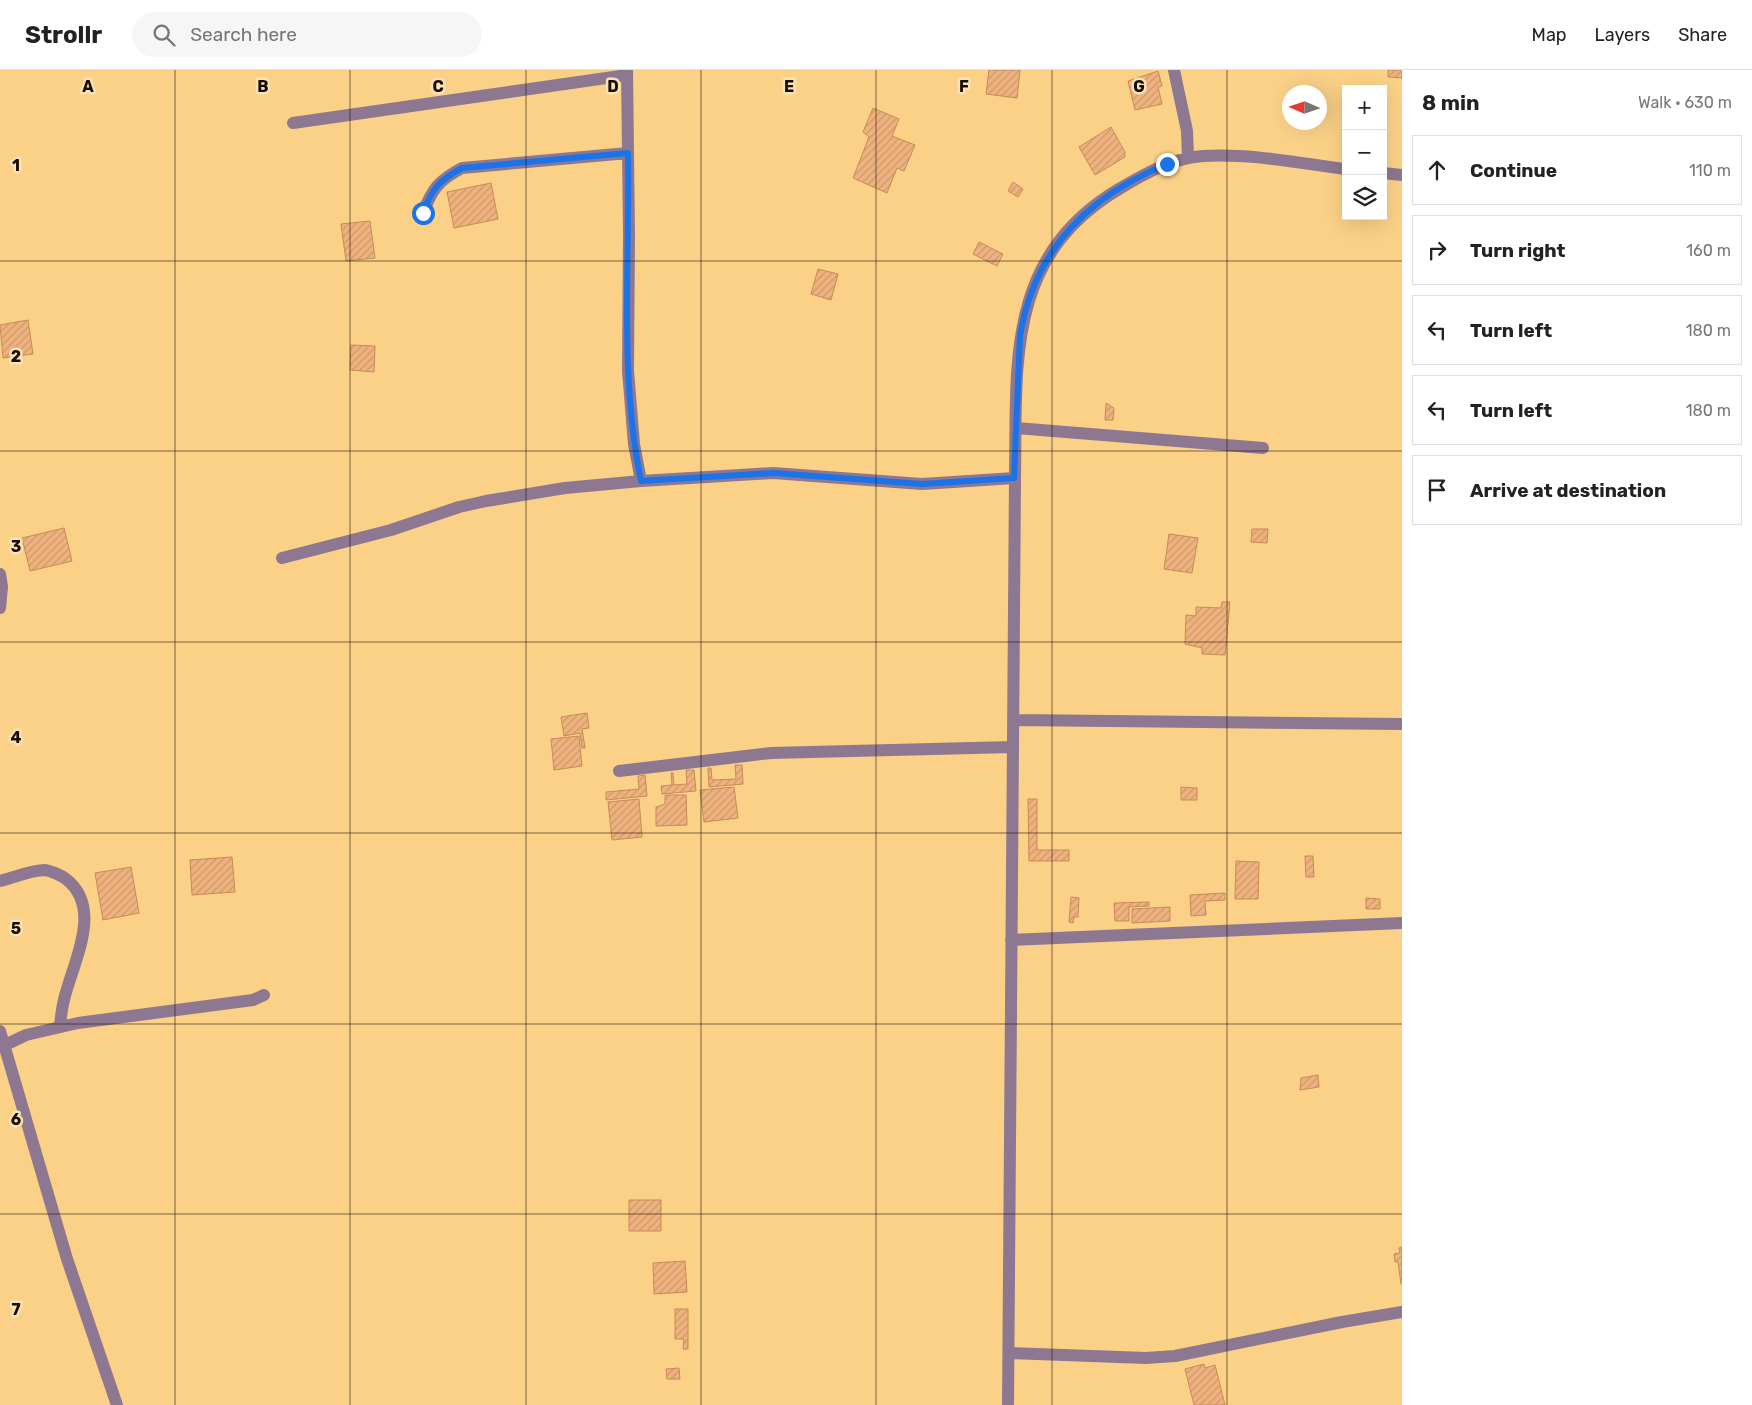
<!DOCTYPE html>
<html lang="en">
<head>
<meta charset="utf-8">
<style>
	:root { --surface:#fff; --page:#f6f6f6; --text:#222; --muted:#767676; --line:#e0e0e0 }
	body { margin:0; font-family:Rubik,sans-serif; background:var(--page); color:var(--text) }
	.controls { position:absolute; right:15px; top:15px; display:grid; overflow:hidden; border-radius:0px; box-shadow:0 5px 20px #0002 }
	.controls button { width:45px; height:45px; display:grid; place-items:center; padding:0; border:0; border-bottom:1px solid var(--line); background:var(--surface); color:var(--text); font:25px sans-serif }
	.compass { position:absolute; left:1282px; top:15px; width:45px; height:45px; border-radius:50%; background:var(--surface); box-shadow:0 5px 20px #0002; rotate:273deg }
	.stop { position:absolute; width:15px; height:15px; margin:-11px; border:4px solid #1a73e8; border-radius:50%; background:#fff }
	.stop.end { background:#1a73e8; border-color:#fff; box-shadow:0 1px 5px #0008 }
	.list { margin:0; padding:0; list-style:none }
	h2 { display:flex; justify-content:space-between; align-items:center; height:65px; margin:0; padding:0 20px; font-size:21px }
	h2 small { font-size:16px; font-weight:400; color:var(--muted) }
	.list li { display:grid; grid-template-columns:32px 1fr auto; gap:15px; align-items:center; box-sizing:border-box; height:70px; margin:0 10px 10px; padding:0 10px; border:1px solid var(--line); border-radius:0px }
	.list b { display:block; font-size:19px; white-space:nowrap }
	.list em { font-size:16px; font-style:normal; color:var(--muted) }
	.icon { flex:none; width:28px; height:28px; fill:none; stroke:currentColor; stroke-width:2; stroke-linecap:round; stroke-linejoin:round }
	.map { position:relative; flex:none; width:1402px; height:1335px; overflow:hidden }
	header { display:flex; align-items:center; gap:30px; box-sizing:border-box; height:70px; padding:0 25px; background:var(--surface); border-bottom:1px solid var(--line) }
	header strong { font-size:24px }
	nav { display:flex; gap:28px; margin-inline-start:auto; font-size:18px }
	.search { width:350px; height:45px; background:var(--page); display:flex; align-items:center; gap:12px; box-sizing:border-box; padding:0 18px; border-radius:28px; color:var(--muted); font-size:19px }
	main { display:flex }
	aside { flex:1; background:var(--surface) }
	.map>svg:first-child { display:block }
	.building { fill:url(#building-hatch); stroke:#c88b55 }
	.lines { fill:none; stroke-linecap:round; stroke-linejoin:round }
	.minor { stroke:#8d7791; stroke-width:12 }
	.route { stroke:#1a73e8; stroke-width:6 }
	.grid { fill:none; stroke:#170c00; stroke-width:1; stroke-opacity:0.55 }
	.grid-label { font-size:16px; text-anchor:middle; font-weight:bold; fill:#170c00; stroke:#fae1b7; stroke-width:5; stroke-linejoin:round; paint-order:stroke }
</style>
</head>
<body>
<header>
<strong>Strollr</strong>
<div class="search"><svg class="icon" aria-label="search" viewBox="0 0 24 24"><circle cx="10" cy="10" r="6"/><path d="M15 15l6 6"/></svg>Search here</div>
<nav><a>Map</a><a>Layers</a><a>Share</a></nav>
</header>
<main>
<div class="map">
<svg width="1402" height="1335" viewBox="0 0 1402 1335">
	<defs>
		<pattern id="building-hatch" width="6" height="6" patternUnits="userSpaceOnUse" patternTransform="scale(1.25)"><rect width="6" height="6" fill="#efb27e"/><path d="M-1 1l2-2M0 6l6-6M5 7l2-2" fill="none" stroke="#cc986b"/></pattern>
	</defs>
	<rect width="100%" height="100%" fill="#fad187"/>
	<path class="building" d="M 989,0 L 1020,0 L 1017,28 L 986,24 Z
		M 1388,0 L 1402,0 L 1402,8 L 1388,7 Z
		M 1158,1 L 1162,16 L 1158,17 L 1162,34 L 1135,40 L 1128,11 Z
		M 873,38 L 899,49 L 892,66 L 915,75 L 904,101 L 897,98 L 887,123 L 853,108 L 869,67 L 863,62 Z
		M 1111,57 L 1125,82 L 1125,87 L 1095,105 L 1079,77 Z
		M 1013,112 L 1023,119 L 1018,127 L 1008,121 Z
		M 491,113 L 498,149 L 454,158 L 447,122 Z
		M 370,151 L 375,188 L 346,191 L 341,154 Z
		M 979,172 L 1003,184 L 997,196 L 973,184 Z
		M 818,199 L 838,204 L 831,230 L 811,224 Z
		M 28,250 L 33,284 L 3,288 L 0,255 Z
		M 351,275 L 375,276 L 374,302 L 350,300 Z
		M 1106,333 L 1114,338 L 1113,350 L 1105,350 Z
		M 64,458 L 72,491 L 30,501 L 22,468 Z
		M 1252,459 L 1268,459 L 1267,473 L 1251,472 Z
		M 1169,464 L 1198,468 L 1192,503 L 1164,499 Z
		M 1222,532 L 1230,532 L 1225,585 L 1202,584 L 1202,578 L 1185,574 L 1186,545 L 1196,546 L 1196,537 L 1221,538 Z
		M 587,643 L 589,658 L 582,659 L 585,678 L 582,678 L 580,663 L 564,666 L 561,647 Z
		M 579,666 L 582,696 L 554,700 L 551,669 Z
		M 735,695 L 742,695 L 743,714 L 709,717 L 708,698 L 711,698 L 712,710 L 736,709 Z
		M 686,700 L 694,700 L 696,721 L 662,724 L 661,716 L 672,715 L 671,703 L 673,703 L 674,715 L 687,714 Z
		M 645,705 L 647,726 L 606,730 L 606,722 L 639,719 L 638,706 Z
		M 734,717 L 738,748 L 704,752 L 700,720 Z
		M 1181,717 L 1197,718 L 1197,730 L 1181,730 Z
		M 665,725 L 686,725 L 687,755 L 656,756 L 656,737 L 665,734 Z
		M 639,729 L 642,767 L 612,770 L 608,732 Z
		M 1028,729 L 1037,729 L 1037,780 L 1069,780 L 1069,791 L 1029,791 Z
		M 1305,786 L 1313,786 L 1314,807 L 1306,807 Z
		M 232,787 L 235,822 L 192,825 L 190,790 Z
		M 1236,791 L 1259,792 L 1258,829 L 1235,829 Z
		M 131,797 L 139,843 L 103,850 L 95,803 Z
		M 1225,823 L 1225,830 L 1205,831 L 1206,845 L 1191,846 L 1190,825 Z
		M 1071,827 L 1079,828 L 1078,847 L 1074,847 L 1073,853 L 1069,852 Z
		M 1366,828 L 1380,829 L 1380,839 L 1366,839 Z
		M 1149,832 L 1149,836 L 1129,837 L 1129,851 L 1115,851 L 1114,833 Z
		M 1170,837 L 1170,851 L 1132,853 L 1132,839 Z
		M 1318,1005 L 1319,1017 L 1300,1020 L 1301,1008 Z
		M 629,1130 L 661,1130 L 661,1161 L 629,1161 Z
		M 1402,1177 L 1402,1214 L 1401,1214 L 1398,1192 L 1395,1192 L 1394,1184 L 1400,1183 L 1399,1178 Z
		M 685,1191 L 687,1222 L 654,1224 L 653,1193 Z
		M 675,1239 L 688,1239 L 688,1279 L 683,1279 L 684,1269 L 675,1269 Z
		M 1204,1294 L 1205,1298 L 1215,1295 L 1225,1335 L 1194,1335 L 1185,1299 Z
		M 679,1298 L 680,1309 L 667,1309 L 666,1299 Z"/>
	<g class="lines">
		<path class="minor" d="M 627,0 L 629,164 L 628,301 L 634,374 L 641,411 L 773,403 L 922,414 L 1015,408
			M 1174,0 L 1187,61 L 1188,88
			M 293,53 L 627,5
			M 1383,103 L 1402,105
			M 423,143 C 432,119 439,110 462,98 L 628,83
			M 1016,358 L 1263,378
			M 282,488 L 391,460 L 459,437 L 486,431 L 565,418 L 641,411
			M 0,504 L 2,517 L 0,538
			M 1013,650 L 1402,654
			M 619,701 L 771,683 L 1013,677
			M 0,811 C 13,808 31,800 45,800 C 51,801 61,805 66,809 C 101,836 77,885 67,919 C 63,931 61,944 60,956
			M 1011,870 L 1402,853
			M 0,961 L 67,1189 L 117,1335
			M 5,975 L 26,965 L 78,953 L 253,930 L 264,925
			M 1009,1283 L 1146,1288 L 1175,1286 L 1342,1252 L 1402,1242
			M 1008,1335 L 1015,408 C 1017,293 1005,187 1119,119 C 1144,104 1172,88 1203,86 C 1249,83 1299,93 1346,99"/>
	</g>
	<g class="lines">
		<path class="route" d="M 423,143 C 432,119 439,110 462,98 L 628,83 C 630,191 619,305 641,411 L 774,403 L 922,414 L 1014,408 L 1020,266 C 1034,180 1088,126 1167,94"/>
	</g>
	<path class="grid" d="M 175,0 L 175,1335M 350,0 L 350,1335M 526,0 L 526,1335M 701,0 L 701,1335M 876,0 L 876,1335M 1052,0 L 1052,1335M 1227,0 L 1227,1335M 0,191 L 1402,191M 0,381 L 1402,381M 0,572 L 1402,572M 0,763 L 1402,763M 0,954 L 1402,954M 0,1144 L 1402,1144"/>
	<g class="grid-label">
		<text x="88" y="22">A</text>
		<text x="263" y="22">B</text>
		<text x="438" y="22">C</text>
		<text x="613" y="22">D</text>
		<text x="789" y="22">E</text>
		<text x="964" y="22">F</text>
		<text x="1139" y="22">G</text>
		<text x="16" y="101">1</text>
		<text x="16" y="292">2</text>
		<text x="16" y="482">3</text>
		<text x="16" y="673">4</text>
		<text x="16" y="864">5</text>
		<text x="16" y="1055">6</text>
		<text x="16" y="1245">7</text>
	</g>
</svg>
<div class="controls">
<button>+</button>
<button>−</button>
<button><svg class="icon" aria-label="layers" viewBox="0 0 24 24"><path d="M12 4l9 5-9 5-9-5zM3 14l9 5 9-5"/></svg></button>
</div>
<svg class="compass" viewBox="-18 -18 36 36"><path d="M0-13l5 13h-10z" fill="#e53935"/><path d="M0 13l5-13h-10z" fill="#767676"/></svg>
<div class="stop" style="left:423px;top:143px"></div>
<div class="stop end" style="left:1167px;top:94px"></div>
</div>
<aside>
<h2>8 min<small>Walk · 630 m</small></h2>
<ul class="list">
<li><svg class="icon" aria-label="ahead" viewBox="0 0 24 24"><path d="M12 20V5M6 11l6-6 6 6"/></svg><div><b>Continue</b></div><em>110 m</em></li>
<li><svg class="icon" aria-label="right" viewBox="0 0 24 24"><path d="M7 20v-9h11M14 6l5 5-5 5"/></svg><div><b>Turn right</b></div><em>160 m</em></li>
<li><svg class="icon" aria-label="left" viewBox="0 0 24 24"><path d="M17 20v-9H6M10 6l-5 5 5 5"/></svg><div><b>Turn left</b></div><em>180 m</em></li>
<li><svg class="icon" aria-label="left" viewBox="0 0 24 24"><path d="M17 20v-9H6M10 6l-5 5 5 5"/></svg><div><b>Turn left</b></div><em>180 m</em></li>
<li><svg class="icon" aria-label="arrive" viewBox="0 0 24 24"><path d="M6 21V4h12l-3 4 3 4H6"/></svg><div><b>Arrive at destination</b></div></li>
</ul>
</aside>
</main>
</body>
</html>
